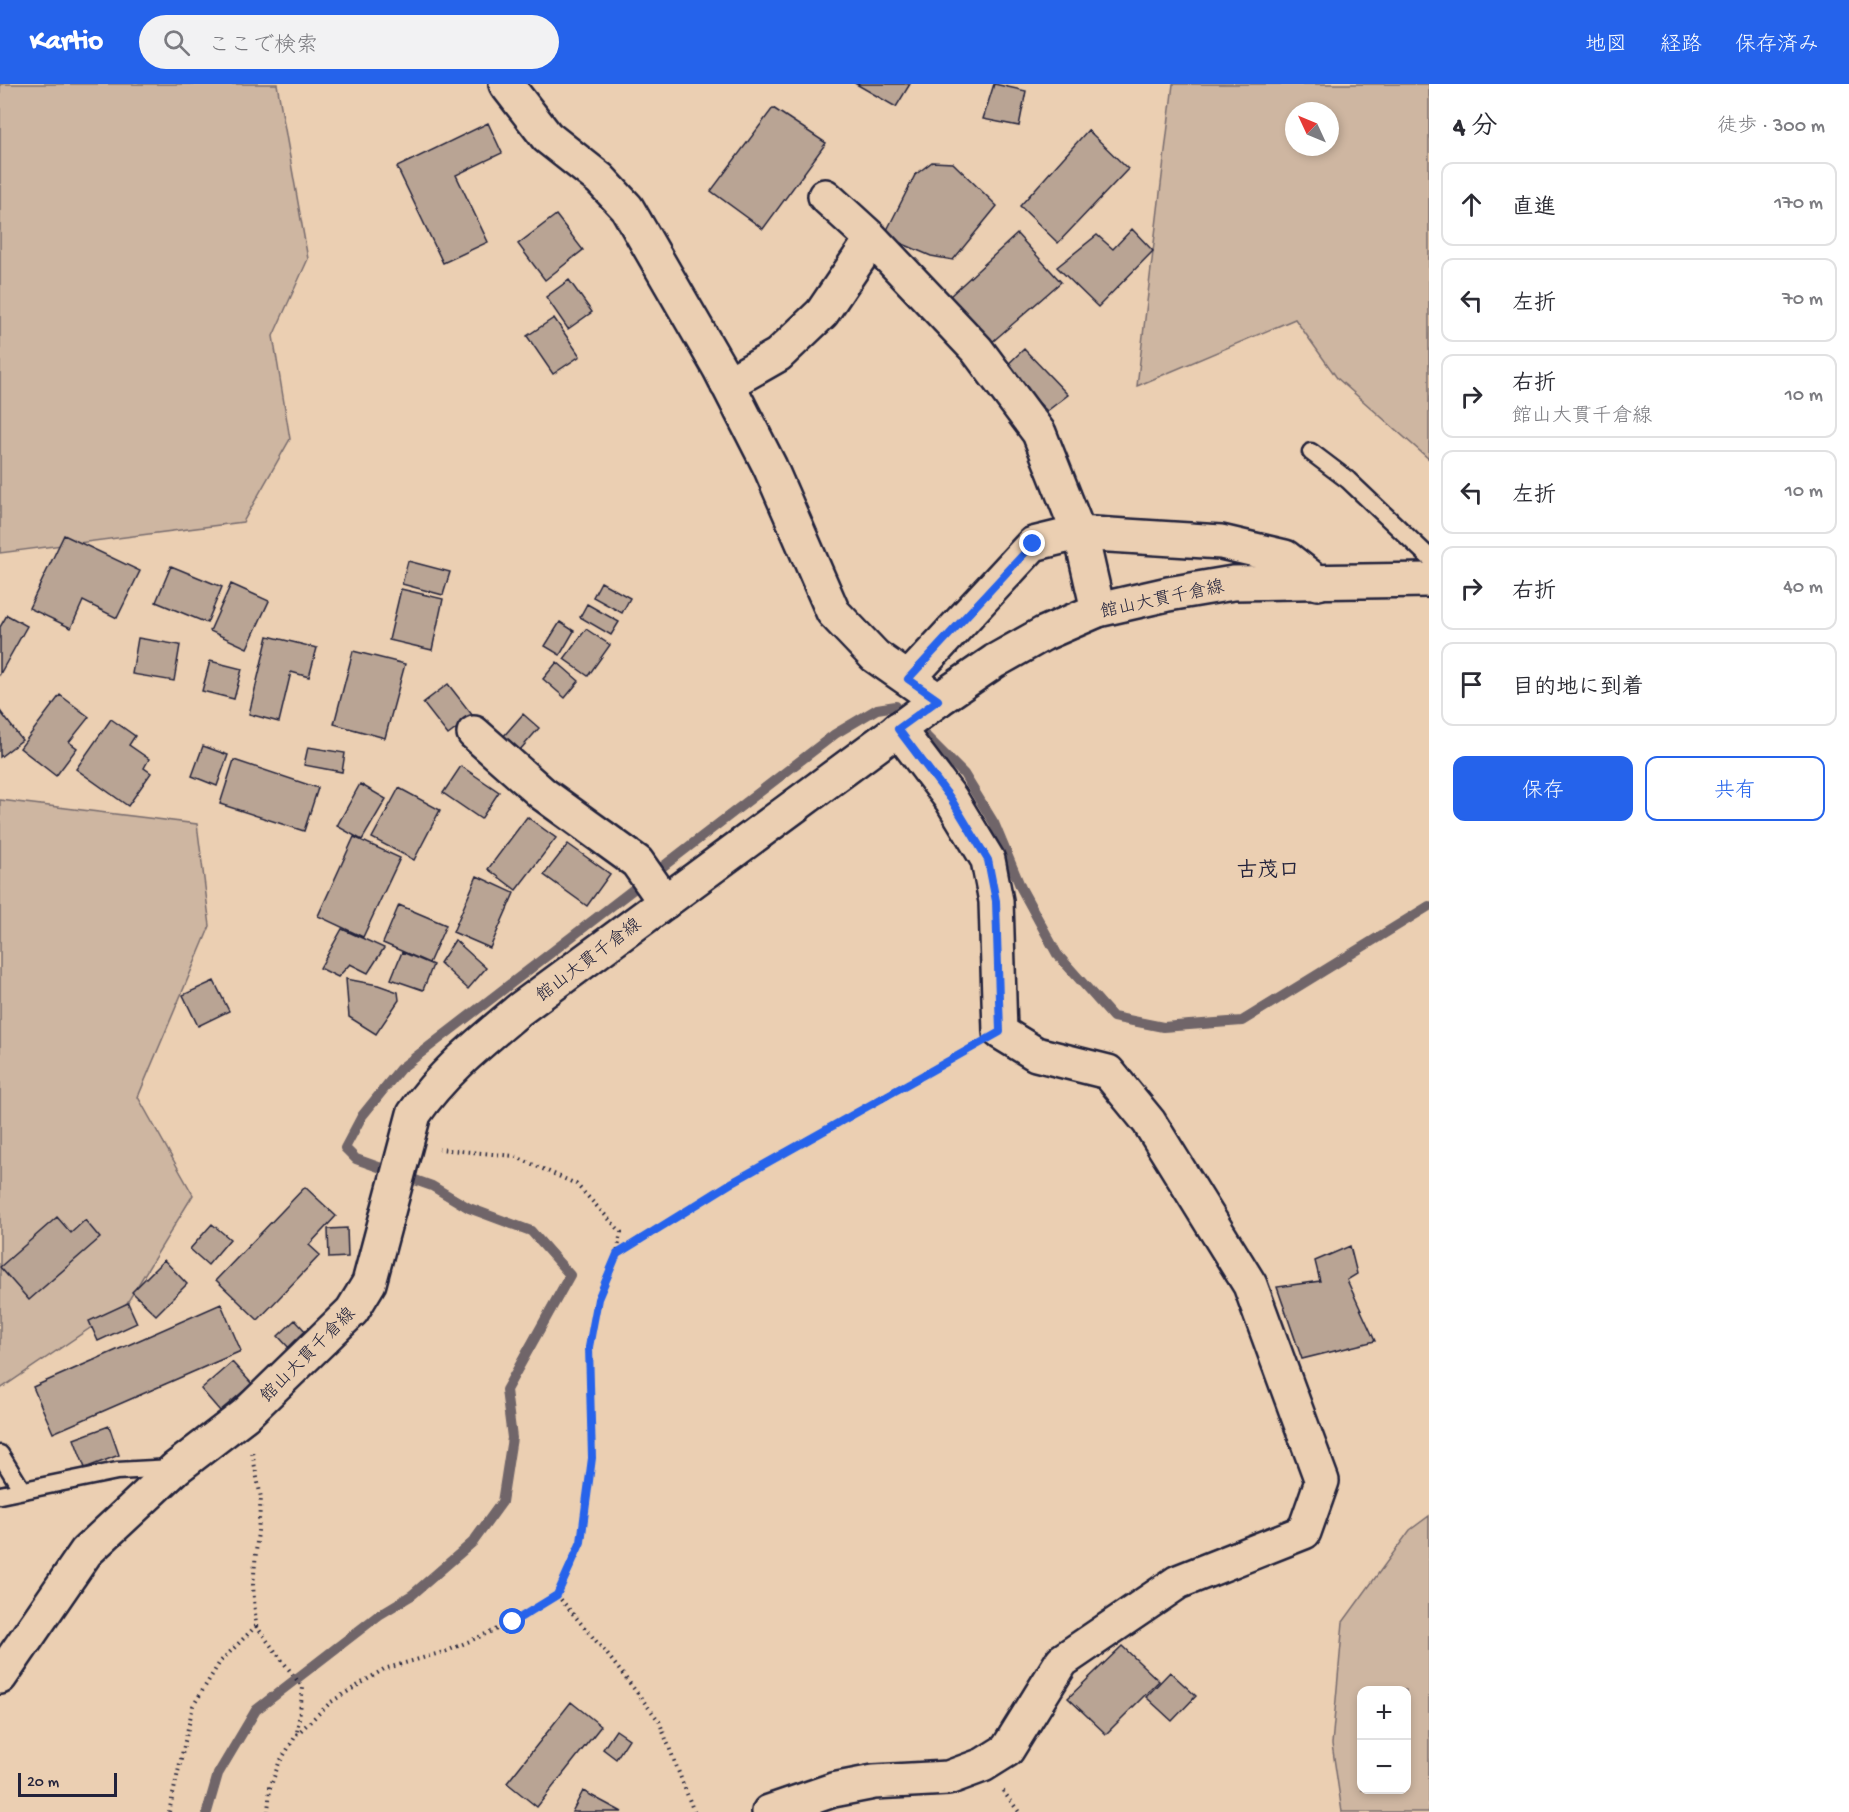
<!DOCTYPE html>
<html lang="ja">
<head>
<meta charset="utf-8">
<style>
	:root { --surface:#fff; --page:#f2f2f3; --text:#2b2b33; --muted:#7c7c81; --line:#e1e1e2; --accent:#2563eb }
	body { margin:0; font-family:"Gochi Hand","Klee One",sans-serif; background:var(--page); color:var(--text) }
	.controls { position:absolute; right:18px; bottom:18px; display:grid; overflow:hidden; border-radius:12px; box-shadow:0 3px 9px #0003 }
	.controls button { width:54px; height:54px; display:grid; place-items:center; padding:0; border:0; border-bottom:2px solid var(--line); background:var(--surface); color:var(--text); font:30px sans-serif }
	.compass { position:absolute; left:1285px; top:18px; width:54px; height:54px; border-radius:50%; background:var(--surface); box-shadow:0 3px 9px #0003; rotate:314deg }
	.scale { position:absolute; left:18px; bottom:15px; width:99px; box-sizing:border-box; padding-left:6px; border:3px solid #22223b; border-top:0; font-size:16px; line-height:21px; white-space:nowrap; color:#22223b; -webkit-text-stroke:4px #ebcfb2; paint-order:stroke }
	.stop { position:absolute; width:18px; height:18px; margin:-14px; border:4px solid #2563eb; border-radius:50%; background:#fff }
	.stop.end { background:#2563eb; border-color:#fff; box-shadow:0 2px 6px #0008 }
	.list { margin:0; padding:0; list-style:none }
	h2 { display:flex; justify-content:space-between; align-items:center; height:78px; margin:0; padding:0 24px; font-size:26px }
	h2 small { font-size:20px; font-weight:400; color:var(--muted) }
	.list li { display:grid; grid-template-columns:39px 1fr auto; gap:18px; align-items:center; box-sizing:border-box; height:84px; margin:0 12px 12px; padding:0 12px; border:2px solid var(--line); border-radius:12px }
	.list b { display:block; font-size:22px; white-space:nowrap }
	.list p { margin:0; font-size:20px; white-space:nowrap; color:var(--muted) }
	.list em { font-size:20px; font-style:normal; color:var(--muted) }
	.actions { display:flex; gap:12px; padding:18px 24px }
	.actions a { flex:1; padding:14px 0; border:2px solid var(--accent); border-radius:12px; text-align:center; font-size:21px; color:var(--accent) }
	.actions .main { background:var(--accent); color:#fff }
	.icon { flex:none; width:33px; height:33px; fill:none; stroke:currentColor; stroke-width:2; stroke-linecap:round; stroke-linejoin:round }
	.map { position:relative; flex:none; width:1429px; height:1728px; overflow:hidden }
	header { display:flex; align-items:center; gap:36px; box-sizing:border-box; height:84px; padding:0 30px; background:var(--accent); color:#fff }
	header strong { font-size:28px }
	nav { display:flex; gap:33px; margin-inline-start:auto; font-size:21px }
	.search { width:420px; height:54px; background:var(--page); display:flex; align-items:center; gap:15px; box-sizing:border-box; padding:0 21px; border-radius:33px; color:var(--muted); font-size:22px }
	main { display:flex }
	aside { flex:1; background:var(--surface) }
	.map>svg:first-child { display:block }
	.green { fill:#ceb6a1; stroke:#786c6e; stroke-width:1.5; fill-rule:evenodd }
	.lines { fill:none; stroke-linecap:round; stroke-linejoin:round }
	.stream { stroke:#706569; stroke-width:10 }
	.building { fill:#b9a494; stroke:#22223b; stroke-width:1.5 }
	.lane-casing { stroke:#22223b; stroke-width:21 }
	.street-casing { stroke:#22223b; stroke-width:38 }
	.secondary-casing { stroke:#22223b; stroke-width:38 }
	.path { stroke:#22223b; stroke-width:4; stroke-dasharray:1.5 4.5; stroke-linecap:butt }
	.lane { stroke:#ebcfb2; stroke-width:16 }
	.street { stroke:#ebcfb2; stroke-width:33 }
	.secondary { stroke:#ebcfb2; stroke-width:33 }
	.route { stroke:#2563eb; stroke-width:8 }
	.labels { text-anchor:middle; stroke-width:5; stroke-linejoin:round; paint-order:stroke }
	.street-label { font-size:18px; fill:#22223b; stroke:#ebcfb2 }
	.quarter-label { font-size:21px; font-weight:bold; fill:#22223b; stroke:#ebcfb2 }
</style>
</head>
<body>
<header>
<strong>Kartio</strong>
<div class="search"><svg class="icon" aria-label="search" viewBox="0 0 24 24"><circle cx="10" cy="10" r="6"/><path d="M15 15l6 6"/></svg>ここで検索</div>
<nav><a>地図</a><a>経路</a><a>保存済み</a></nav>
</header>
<main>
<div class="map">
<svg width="1429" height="1728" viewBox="0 0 1429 1728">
	<rect width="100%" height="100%" fill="#ebcfb2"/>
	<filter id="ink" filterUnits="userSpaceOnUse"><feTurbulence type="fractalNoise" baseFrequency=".0167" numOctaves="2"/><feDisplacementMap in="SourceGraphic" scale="12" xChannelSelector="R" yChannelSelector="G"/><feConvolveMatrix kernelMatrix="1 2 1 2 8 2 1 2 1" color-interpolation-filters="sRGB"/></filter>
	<g filter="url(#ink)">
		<path class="green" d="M 0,0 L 277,0 L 308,175 L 273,252 L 290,355 L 243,438 L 0,469 Z
			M 1173,0 L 1429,0 L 1429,375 L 1337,294 L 1295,235 L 1137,302 ZM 1294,27 L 1330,27 L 1330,63 L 1294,63 Z
			M 0,716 L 197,740 L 210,842 L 138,1013 L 193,1111 L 127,1219 L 0,1305 Z
			M 1429,1432 L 1429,1728 L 1342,1728 L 1332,1660 L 1343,1538 L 1410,1446 ZM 1406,1606 L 1406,1706 L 1362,1706 L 1362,1606 Z"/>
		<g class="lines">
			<path class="stream" d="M 926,652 L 964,690 L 994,739 L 1021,804 L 1057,870 L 1113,933 L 1163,943 L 1242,937 L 1429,822
				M 207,1728 L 218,1690 L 256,1626 L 379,1531 L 412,1511 L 473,1458 L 502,1418 L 512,1354 L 506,1306 L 570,1191 L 531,1147 L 469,1124 L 432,1102 L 356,1075 L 345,1064 L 362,1032 L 400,985 L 835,650 L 877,625 L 896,622"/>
		</g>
		<path class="building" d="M 856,0 L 910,0 L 896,23 Z
			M 994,0 L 1026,7 L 1019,42 L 983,35 Z
			M 773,24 L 826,59 L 763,145 L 711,107 Z
			M 488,39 L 502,69 L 456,91 L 488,158 L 443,179 L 397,83 Z
			M 1088,46 L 1128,85 L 1058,159 L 1020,122 Z
			M 932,78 L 953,79 L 997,122 L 953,176 L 931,172 L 884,152 L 915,91 Z
			M 556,131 L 583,166 L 545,196 L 518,160 Z
			M 1132,145 L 1153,167 L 1098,223 L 1057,183 L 1097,151 L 1113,165 Z
			M 1017,150 L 1061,198 L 991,259 L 950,212 Z
			M 569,196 L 592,228 L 568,245 L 546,213 Z
			M 554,234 L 580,272 L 553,290 L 527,252 Z
			M 1024,265 L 1068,311 L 1047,327 L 1004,284 Z
			M 64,451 L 140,487 L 117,534 L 83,517 L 71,544 L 29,524 Z
			M 408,477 L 450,488 L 443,511 L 402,500 Z
			M 171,482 L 222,503 L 207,539 L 156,518 Z
			M 601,498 L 630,514 L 622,529 L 593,513 Z
			M 231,500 L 269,517 L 247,564 L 210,547 Z
			M 401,505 L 443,515 L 432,566 L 389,556 Z
			M 587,520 L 619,538 L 611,551 L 580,533 Z
			M 7,531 L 27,542 L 0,590 L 0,543 Z
			M 560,538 L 574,547 L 560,571 L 545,562 Z
			M 586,545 L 610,561 L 588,592 L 564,575 Z
			M 268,552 L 317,564 L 309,593 L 291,588 L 279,638 L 249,630 Z
			M 138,554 L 180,561 L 174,597 L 132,590 Z
			M 353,567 L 405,580 L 385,654 L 334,640 Z
			M 210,577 L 242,585 L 234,615 L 202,607 Z
			M 557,578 L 579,597 L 565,614 L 543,595 Z
			M 448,600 L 473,632 L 448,651 L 423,619 Z
			M 60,611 L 89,633 L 69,658 L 77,664 L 56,692 L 20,664 Z
			M 0,627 L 22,656 L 0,673 Z
			M 523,630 L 539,644 L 519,667 L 503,653 Z
			M 111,635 L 135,652 L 129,661 L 149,675 L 144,684 L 151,689 L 128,722 L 76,685 Z
			M 203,662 L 228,671 L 217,702 L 192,692 Z
			M 308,663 L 345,669 L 342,688 L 304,681 Z
			M 234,676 L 318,704 L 304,747 L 220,720 Z
			M 461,682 L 499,708 L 481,735 L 443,709 Z
			M 360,700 L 386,715 L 362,756 L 337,742 Z
			M 399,704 L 440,726 L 414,776 L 372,754 Z
			M 527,733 L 556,754 L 516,806 L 488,785 Z
			M 354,753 L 400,774 L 363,853 L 318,832 Z
			M 568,760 L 610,790 L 587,822 L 544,791 Z
			M 477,792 L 514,809 L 490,864 L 453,848 Z
			M 399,821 L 446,841 L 429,879 L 383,859 Z
			M 342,845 L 384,864 L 368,889 L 350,880 L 338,893 L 320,884 Z
			M 455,856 L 486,884 L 468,905 L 440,879 Z
			M 402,868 L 433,881 L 423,906 L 391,895 Z
			M 346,895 L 378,901 L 398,908 L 399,916 L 376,950 L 349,933 Z
			M 214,897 L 229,927 L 198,942 L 183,911 Z
			M 305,1103 L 336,1132 L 309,1161 L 320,1171 L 258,1236 L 216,1196 Z
			M 57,1133 L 71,1149 L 85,1136 L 100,1154 L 29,1216 L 0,1183 Z
			M 212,1140 L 230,1155 L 208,1181 L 190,1165 Z
			M 347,1144 L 348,1173 L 329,1174 L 328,1145 Z
			M 1350,1162 L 1357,1190 L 1347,1196 L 1375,1257 L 1302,1275 L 1277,1203 L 1320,1197 L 1315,1177 Z
			M 164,1176 L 187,1200 L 156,1231 L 132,1208 Z
			M 128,1219 L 137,1239 L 98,1257 L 89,1237 Z
			M 221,1220 L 241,1267 L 53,1349 L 33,1303 Z
			M 295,1236 L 307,1249 L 290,1265 L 278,1252 Z
			M 232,1278 L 252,1300 L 220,1327 L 201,1305 Z
			M 109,1342 L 119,1371 L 85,1384 L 74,1355 Z
			M 1122,1562 L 1159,1597 L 1106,1650 L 1068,1614 Z
			M 1170,1588 L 1196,1612 L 1172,1637 L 1146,1613 Z
			M 571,1618 L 601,1642 L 537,1723 L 507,1699 Z
			M 616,1646 L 629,1655 L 616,1675 L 603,1665 Z
			M 583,1707 L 622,1728 L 572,1728 Z"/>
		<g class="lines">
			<g class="lane-casing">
				<path id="lane" d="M 1311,368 L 1348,396 L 1429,473
					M 0,1370 L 22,1406
					M 0,1411 L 117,1387 L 172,1384"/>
			</g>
			<g class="street-casing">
				<path id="street" d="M 506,0 L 547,53 L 600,95 L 627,124 L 720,285 L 770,383 L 833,528 L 875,572 L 938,616
					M 825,112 L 872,155 L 977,266 L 1039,349 L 1083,460 L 1098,526
					M 727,300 L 778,271 L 822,229 L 872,155
					M 908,595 L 1033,460 L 1078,449 L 1221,458 L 1285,473 L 1318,499
					M 474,649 L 543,710 L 637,778 L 665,818
					M 769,1728 L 833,1706 L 874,1698 L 948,1694 L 983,1681 L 1007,1666 L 1062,1577 L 1178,1498 L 1304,1448 L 1322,1397 L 1250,1201 L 1149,1038 L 1108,988 L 1036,970 L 1000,948 L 996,817 L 988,776 L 951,715 L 898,645"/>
			</g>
			<g class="secondary-casing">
				<path id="secondary" d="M 0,1593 L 86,1468 L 176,1384 L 245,1331 L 352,1227 L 369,1199 L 414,1030 C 443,988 481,958 520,925 L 938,616 L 995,577 L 1043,550 L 1098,526 L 1168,510 L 1233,499 L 1429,496"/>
			</g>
			<path class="path" d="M 618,1170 L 733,1098 L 972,964
				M 557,1511 L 607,1570 L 659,1637 L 694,1728
				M 256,1542 L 303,1604 L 297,1649
				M 1003,1707 L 1019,1728
				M 169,1728 L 193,1622 L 220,1578 L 256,1542 L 253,1501 L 261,1414 L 252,1368
				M 268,1728 L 270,1704 L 279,1679 L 297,1650 L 331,1618 L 384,1585 L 447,1567 L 513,1538 L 557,1511 L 581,1458 L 592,1374 L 589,1263 L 598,1215 L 617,1170 L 621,1148 L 576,1100 L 514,1072 L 439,1065"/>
			<use href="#lane" class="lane"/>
			<use href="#street" class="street"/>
			<use href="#secondary" class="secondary"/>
		</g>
	</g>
	<g class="lines" filter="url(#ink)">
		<path class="route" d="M 513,1538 L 557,1511 L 581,1458 L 592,1374 L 589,1263 L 598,1215 L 617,1170 L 733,1098 L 1000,948 L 996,817 L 988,776 L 951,715 L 898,645 L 938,616 L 908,595 L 1033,460"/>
	</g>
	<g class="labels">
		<g class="street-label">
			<text transform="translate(1162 514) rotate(-12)" y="6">館山大貫千倉線</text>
			<text transform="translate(588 875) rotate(-37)" y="6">館山大貫千倉線</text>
			<text transform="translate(307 1270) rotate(-45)" y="6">館山大貫千倉線</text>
		</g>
		<g class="quarter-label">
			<text x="1268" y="792">古茂口</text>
		</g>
	</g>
</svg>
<div class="controls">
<button>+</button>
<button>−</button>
</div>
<svg class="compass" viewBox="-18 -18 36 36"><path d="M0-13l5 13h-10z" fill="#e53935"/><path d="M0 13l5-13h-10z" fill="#7c7c81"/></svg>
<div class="scale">20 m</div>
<div class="stop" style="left:513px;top:1538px"></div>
<div class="stop end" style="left:1033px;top:460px"></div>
</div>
<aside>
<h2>4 分<small>徒歩 · 300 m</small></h2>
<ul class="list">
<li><svg class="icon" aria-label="ahead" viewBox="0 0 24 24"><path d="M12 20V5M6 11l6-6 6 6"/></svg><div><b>直進</b></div><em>170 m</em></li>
<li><svg class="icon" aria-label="left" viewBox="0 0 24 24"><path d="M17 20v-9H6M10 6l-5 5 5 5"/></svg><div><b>左折</b></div><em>70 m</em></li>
<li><svg class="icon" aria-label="right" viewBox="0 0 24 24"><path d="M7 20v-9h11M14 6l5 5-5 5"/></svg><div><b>右折</b><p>館山大貫千倉線</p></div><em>10 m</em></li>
<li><svg class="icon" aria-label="left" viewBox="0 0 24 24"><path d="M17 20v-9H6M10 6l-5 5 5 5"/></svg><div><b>左折</b></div><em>10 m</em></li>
<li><svg class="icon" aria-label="right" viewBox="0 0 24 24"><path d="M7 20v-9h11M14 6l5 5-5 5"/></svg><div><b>右折</b></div><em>40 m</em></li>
<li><svg class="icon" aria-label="arrive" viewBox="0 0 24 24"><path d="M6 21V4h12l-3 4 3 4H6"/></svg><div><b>目的地に到着</b></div></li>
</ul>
<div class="actions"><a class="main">保存</a><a>共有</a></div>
</aside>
</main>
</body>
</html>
